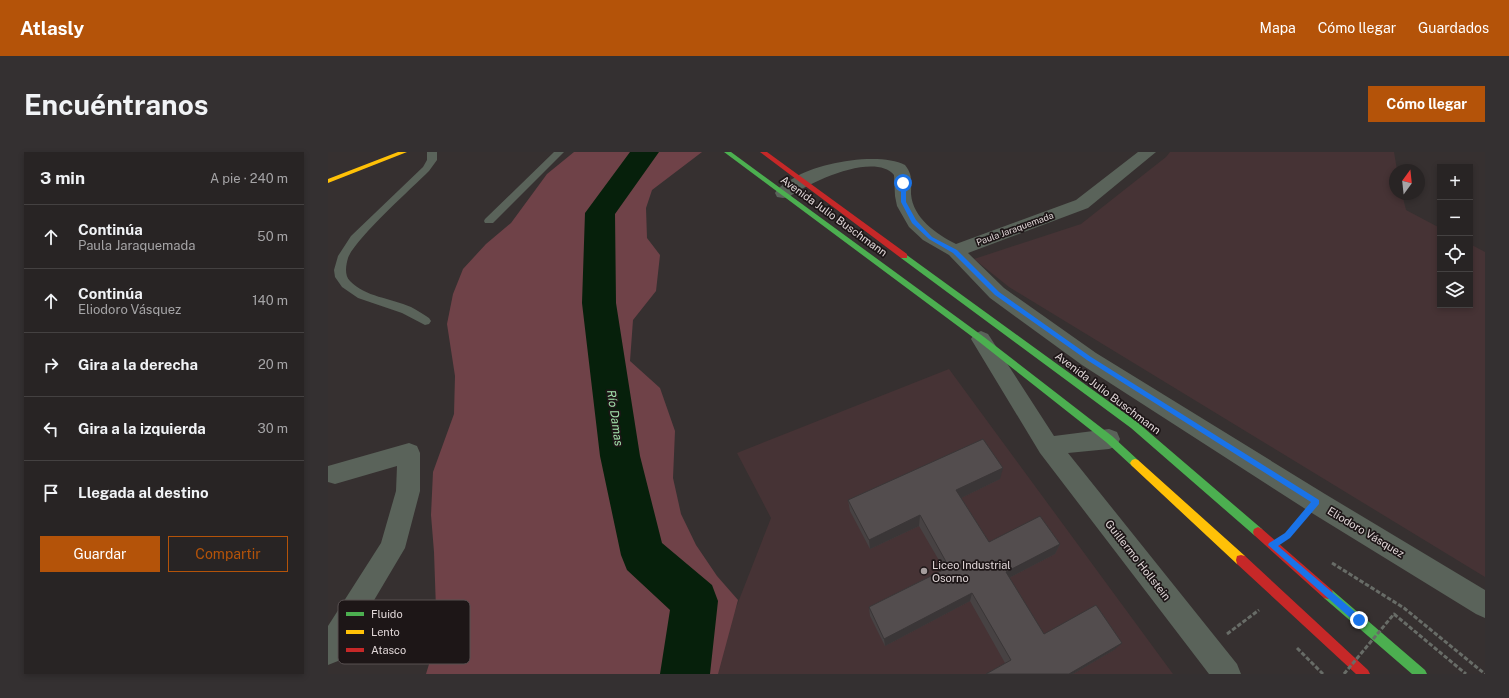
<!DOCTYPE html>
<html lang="es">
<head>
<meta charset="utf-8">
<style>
	:root { --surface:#282424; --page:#343031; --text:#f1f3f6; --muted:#a5a4a6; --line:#444141; --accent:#b45309 }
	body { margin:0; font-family:"Public Sans",sans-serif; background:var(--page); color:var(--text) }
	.controls { position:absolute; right:12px; top:12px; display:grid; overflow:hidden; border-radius:0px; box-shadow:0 2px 6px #0003 }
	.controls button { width:36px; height:36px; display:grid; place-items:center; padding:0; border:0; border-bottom:1px solid var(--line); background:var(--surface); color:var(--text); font:20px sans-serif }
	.compass { position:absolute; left:1061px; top:12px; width:36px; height:36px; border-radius:50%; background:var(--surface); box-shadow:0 2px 6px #0003; rotate:15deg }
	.stop { position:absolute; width:12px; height:12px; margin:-9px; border:3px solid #1a73e8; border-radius:50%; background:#fff }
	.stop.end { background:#1a73e8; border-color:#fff; box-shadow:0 1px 4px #0008 }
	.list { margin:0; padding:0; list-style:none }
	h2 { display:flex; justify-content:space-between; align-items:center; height:52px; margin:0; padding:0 16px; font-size:17px }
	h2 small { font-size:13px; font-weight:400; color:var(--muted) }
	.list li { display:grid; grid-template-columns:26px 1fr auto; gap:12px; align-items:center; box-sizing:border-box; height:64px; padding:0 16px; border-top:1px solid var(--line) }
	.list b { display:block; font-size:15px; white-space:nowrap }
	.list p { margin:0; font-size:13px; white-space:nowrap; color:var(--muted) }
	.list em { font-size:13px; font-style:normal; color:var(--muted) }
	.actions { display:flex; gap:8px; padding:12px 16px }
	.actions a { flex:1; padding:9px 0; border:1px solid var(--accent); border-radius:0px; text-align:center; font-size:14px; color:var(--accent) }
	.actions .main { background:var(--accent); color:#fff }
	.icon { flex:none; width:22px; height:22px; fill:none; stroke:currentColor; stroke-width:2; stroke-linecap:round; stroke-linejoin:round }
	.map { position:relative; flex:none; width:1157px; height:522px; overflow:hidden; border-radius:0px }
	header { display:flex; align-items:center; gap:24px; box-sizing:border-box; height:56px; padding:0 20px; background:var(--accent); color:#fff }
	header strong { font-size:19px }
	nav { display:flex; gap:22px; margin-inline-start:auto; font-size:14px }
	.intro { display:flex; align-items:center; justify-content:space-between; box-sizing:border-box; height:96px; padding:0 24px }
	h1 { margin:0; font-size:28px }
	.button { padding:10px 18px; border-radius:0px; background:var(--accent); color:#fff; font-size:14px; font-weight:700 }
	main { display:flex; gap:24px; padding:0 24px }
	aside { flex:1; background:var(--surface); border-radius:0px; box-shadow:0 2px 6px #0003 }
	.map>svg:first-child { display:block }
	.built { fill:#463335 }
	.forest { fill:#6f4248 }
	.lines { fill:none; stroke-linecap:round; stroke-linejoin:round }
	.river { fill:#06200b; fill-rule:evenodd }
	.path { stroke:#686c67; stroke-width:3; stroke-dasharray:4.5 2; stroke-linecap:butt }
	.lane { fill:#5a635a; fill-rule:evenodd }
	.street { fill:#5a635a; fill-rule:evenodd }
	.fast { fill:#4caf50; fill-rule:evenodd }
	.slow { fill:#ffc107; fill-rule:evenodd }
	.jam { fill:#c62828; fill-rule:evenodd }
	.path-bridge { stroke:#686c67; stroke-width:3; stroke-dasharray:4.5 2; stroke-linecap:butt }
	.wall { fill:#474243 }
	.shaded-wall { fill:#3a3637 }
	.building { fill:#534d4e; stroke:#3a3637 }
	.route { fill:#1a73e8 }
	.poi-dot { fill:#a59d9d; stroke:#1d1617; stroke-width:1.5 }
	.labels { text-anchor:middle; stroke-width:3.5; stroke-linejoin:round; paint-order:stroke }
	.far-street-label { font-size:9px; fill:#e1d7d8; stroke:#1d1617 }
	.street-label { font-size:11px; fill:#e1d7d8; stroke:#1d1617 }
	.poi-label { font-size:11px; fill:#e1d7d8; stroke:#1d1617; text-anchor:start }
	.water-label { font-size:12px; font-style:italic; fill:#a5e5ae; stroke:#1d1617 }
	.key { fill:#1d1617; stroke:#585051; stroke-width:1 }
	.key-label { font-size:11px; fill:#e1d7d8 }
</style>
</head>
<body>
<header>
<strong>Atlasly</strong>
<nav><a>Mapa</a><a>Cómo llegar</a><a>Guardados</a></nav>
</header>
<div class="intro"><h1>Encuéntranos</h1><a class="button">Cómo llegar</a></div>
<main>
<aside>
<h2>3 min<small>A pie · 240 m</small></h2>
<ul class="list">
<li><svg class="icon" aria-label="ahead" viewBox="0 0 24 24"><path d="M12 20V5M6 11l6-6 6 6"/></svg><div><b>Continúa</b><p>Paula Jaraquemada</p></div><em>50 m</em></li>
<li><svg class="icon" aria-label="ahead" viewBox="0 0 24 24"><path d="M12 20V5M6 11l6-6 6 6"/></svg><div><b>Continúa</b><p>Eliodoro Vásquez</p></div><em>140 m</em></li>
<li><svg class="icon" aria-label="right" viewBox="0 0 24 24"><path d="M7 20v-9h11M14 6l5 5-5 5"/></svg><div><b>Gira a la derecha</b></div><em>20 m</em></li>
<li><svg class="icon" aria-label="left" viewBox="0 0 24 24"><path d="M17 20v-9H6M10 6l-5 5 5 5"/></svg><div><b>Gira a la izquierda</b></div><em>30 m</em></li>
<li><svg class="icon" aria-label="arrive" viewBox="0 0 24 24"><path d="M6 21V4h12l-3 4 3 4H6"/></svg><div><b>Llegada al destino</b></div></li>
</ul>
<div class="actions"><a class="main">Guardar</a><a>Compartir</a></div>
</aside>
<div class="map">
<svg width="1157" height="522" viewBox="0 0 1157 522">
	<rect width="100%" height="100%" fill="#363030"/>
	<path class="built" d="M 842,0 L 1066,0 L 1069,18 L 1067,18 L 1067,42 L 1074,42 L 1078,58 L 1112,76 L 1112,153 L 1142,153 L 1142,92 L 1157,100 L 1157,425 L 681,135 L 646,107 L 753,72 L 838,5 Z
		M 621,217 L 845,522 L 388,522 L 402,471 L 443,366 L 409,301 Z"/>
	<path class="forest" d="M 246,0 L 374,0 L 324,38 L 318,56 L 319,86 L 332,103 L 328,139 L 305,168 L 302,209 L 332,236 L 347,279 L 345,326 L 353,362 L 368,393 L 389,424 L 410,448 L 390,522 L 98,522 L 109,486 L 106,400 L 103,363 L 105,320 L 126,262 L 127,224 L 119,172 L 125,142 L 135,117 L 158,92 L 183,71 L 219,22 Z"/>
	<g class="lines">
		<path class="river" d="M 302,0 L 331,0 L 287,62 L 288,151 L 312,304 L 334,391 L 384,433 L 390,449 L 382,522 L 332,522 L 342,458 L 299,418 L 293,403 L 272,304 L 254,151 L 257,61 Z"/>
		<path class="path" d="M 964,379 L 973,368
			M 1004,411 L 1076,456 L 1157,522
			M 899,482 L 931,458
			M 969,496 L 995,522"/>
		<path class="lane" d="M 99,0 L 109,0 L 109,8 L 101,19 C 84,36 27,87 20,106 C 18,113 16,123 22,129 C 37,145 63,146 83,155 C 89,158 95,162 101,166 L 103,169 L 101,172 L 97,173 L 74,161 L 30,146 L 14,135 L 7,125 L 6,118 L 10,104 L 23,84 L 95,15 L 99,8 Z
			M 226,0 L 236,0 L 165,71 L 157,71 L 156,69 L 157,67 Z"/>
		<path class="street" d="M 810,0 L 828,0 L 760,56 L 640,101 L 676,136 L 768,201 L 997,342 L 1157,438 L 1157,466 L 1148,462 L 979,358 L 754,213 L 662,146 L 621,103 L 595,88 L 581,75 L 569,54 L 567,44 L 566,23 C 546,0 482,30 461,45 L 455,46 L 449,45 L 447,41 C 451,34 459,30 466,26 C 491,10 552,0 577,13 C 585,23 583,30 583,42 C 585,66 608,82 628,92 L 748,48 Z
			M 653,179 L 660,182 L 726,284 L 781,277 L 789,280 L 792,287 L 789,294 L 781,297 L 740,301 L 909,512 L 913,522 L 881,522 L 712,301 L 643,187 L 646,182 Z
			M 81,291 L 89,294 L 92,301 L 92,339 L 77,396 L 10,509 L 0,513 L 0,474 L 53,391 L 68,339 L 69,314 L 7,332 L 0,330 L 0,314 Z"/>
		<path class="fast" d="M 396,0 L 403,0 L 656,185 L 784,284 L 810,308 L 812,311 L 810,314 L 807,315 L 804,314 L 778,290 L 650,189 Z
			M 576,101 L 809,270 L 934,377 L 935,380 L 934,383 L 930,385 L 926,383 L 803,276 L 573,106 L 573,102 Z
			M 1000,437 L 1004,438 L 1097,518 L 1099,522 L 1084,522 L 996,446 L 995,442 L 996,438 Z"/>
		<path class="slow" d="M 70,0 L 79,0 L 0,31 L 0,27 Z
			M 807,307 L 810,308 L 917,404 L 918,408 L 917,412 L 913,413 L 909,412 L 804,314 L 802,311 L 804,308 Z"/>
		<path class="jam" d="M 432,0 L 439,0 L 579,102 L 579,106 L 573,106 Z
			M 930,375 L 934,377 L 1004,438 L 1005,442 L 1004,446 L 1000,447 L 996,446 L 926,383 L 925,380 L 926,377 Z
			M 913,403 L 917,404 L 1040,518 L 1042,522 L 1028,522 L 909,412 L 908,408 L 909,404 Z"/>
		<path class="path-bridge" d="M 1016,522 L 1066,462 L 1138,522"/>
	</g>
	<path class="wall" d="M 672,327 L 633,346 L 661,390 L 732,392 L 727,402 L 681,426 L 716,482 L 786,498 L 745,522 L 658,522 L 677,511 L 642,449 L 557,494 L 542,464 L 541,455 L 616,417 L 591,374 L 542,397 L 522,359 L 520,348 Z"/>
	<path class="shaded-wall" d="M 675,316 L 672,327 L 627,349 L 628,338 Z
		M 592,363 L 591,374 L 542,397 L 541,388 Z
		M 732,392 L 727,402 L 675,429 L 678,420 Z
		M 644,441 L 642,449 L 557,494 L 556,487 Z
		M 794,491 L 786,498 L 745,522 L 741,522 Z"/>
	<path class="building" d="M 655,287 L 675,316 L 628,338 L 661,390 L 712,364 L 732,392 L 678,420 L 716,482 L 768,453 L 794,491 L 741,522 L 658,522 L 683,508 L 644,441 L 556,487 L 541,455 L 621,415 L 592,363 L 541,388 L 520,348 Z"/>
	<path class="route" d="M 575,29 L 578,31 L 578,50 L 588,68 L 604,85 L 629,98 L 671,140 L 763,205 L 991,348 L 991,352 L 962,386 L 950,394 L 1033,465 L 1033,471 L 1028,471 L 940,393 L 941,391 L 957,381 L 983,350 L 759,208 L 667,143 L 625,101 L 601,87 L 584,71 L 573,50 L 573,31 Z"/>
	<circle class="poi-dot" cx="596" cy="419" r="4"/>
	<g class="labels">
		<g class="far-street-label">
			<text transform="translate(687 77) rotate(-20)" y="3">Paula Jaraquemada</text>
		</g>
		<g class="street-label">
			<text transform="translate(506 64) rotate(36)" y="4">Avenida Julio Buschmann</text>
			<text transform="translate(780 241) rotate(37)" y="4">Avenida Julio Buschmann</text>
			<text transform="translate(1038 380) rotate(31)" y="4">Eliodoro Vásquez</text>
			<text transform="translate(810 408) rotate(52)" y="4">Guillermo Hollstein</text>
		</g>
		<g class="poi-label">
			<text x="604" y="417">Liceo Industrial<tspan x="604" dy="13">Osorno</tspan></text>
		</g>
		<g class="water-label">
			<text transform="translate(287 266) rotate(82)" y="4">Río Damas</text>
		</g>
	</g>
	<rect x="10" y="448" width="132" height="64" rx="6" class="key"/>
	<rect x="18" y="460" width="18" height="4" fill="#4caf50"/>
	<rect x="18" y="478" width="18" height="4" fill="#ffc107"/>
	<rect x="18" y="496" width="18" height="4" fill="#c62828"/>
	<g class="key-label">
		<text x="43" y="466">Fluido</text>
		<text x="43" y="484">Lento</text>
		<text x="43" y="502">Atasco</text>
	</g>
</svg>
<div class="controls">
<button>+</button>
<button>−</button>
<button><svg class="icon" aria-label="locate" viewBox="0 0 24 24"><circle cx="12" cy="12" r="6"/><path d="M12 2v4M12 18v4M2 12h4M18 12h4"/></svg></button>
<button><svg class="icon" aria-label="layers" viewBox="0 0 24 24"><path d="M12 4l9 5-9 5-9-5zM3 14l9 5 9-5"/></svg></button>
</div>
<svg class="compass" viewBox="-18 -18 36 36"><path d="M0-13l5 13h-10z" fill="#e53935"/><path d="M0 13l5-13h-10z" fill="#a5a4a6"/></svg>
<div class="stop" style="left:575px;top:31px"></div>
<div class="stop end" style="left:1031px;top:468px"></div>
</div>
</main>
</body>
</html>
